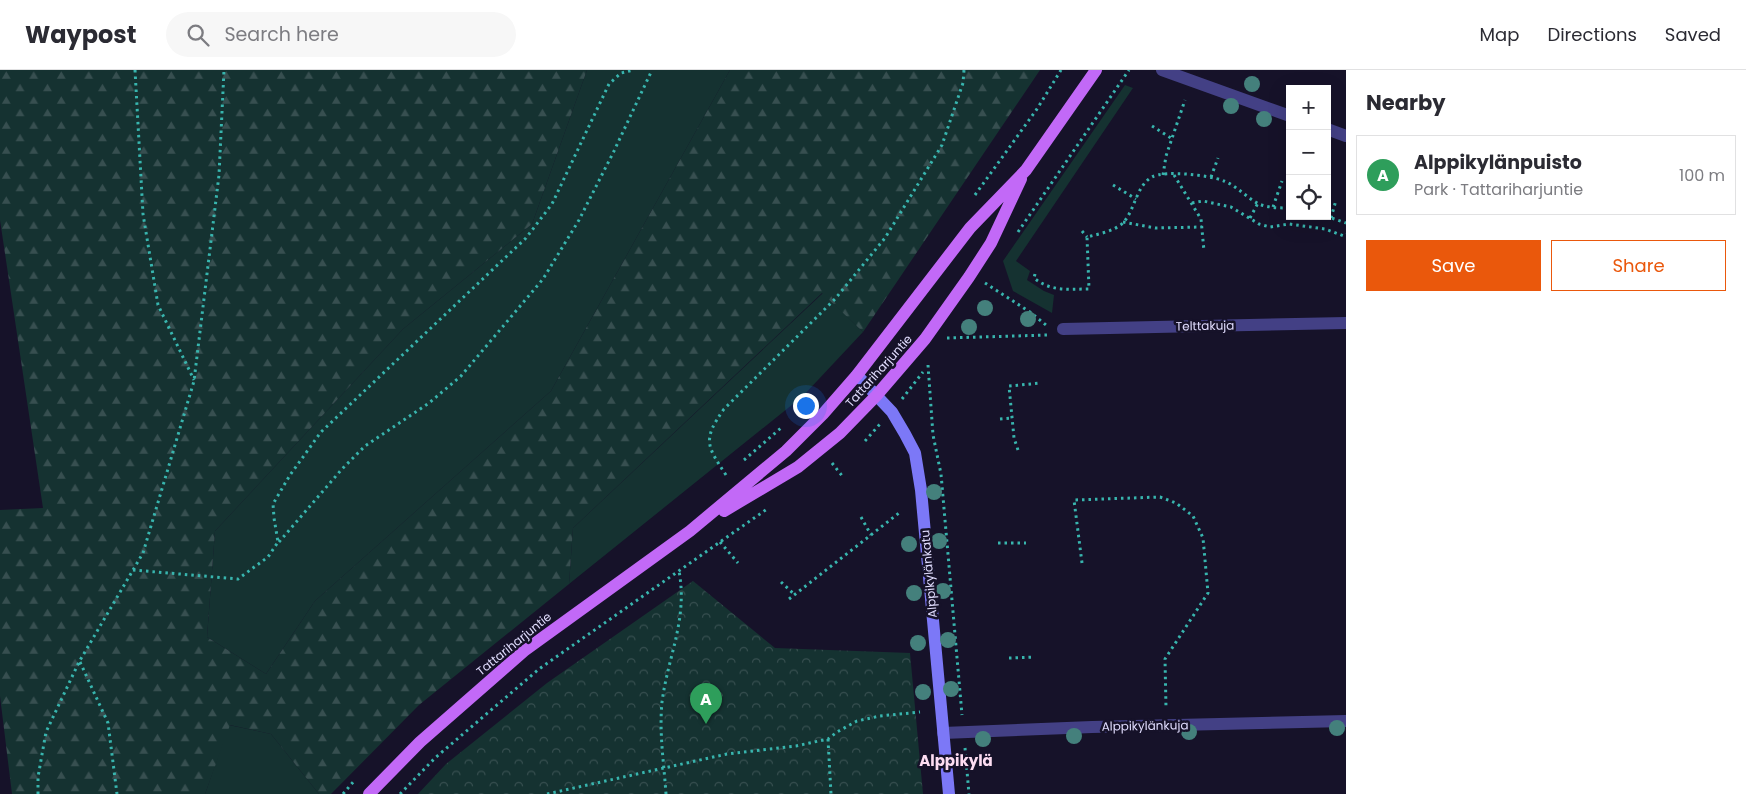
<!DOCTYPE html>
<html lang="en">
<head>
<meta charset="utf-8">
<style>
	:root { --surface:#fff; --page:#f7f7f7; --text:#2b2b33; --muted:#7c7c81; --line:#e1e1e2; --accent:#ea580c }
	body { margin:0; font-family:Poppins,sans-serif; background:var(--page); color:var(--text) }
	.controls { position:absolute; right:15px; top:15px; display:grid; overflow:hidden; border-radius:0px; box-shadow:0 5px 20px #0002 }
	.controls button { width:45px; height:45px; display:grid; place-items:center; padding:0; border:0; border-bottom:1px solid var(--line); background:var(--surface); color:var(--text); font:25px sans-serif }
	.you { position:absolute; left:805px; top:335px; width:18px; height:18px; margin:-12px; border:4px solid #fff; border-radius:50%; background:#1a73e8; box-shadow:0 0 0 8px #1a73e833 }
	.badge { display:grid; place-items:center; width:32px; height:32px; border-radius:50%; background:var(--accent); color:#fff; font-size:16px; font-weight:700 }
	.pin { position:absolute; translate:-50% -41px; filter:drop-shadow(0 1px 2px #0008) }
	.pin::after { content:''; position:absolute; top:26px; width:18px; height:15px; background:inherit; clip-path:polygon(0 0,100% 0,50% 100%) }
	.list { margin:0; padding:0; list-style:none }
	h2 { display:flex; justify-content:space-between; align-items:center; height:65px; margin:0; padding:0 20px; font-size:21px }
	h2 small { font-size:16px; font-weight:400; color:var(--muted) }
	.list li { display:grid; grid-template-columns:32px 1fr auto; gap:15px; align-items:center; box-sizing:border-box; height:80px; margin:0 10px 10px; padding:0 10px; border:1px solid var(--line); border-radius:0px }
	.list b { display:block; font-size:19px; white-space:nowrap }
	.list p { margin:0; font-size:16px; white-space:nowrap; color:var(--muted) }
	.list em { font-size:16px; font-style:normal; color:var(--muted) }
	.actions { display:flex; gap:10px; padding:15px 20px }
	.actions a { flex:1; padding:11px 0; border:1px solid var(--accent); border-radius:0px; text-align:center; font-size:18px; color:var(--accent) }
	.actions .main { background:var(--accent); color:#fff }
	.icon { flex:none; width:28px; height:28px; fill:none; stroke:currentColor; stroke-width:2; stroke-linecap:round; stroke-linejoin:round }
	.map { position:relative; flex:none; width:1346px; height:724px; overflow:hidden }
	header { display:flex; align-items:center; gap:30px; box-sizing:border-box; height:70px; padding:0 25px; background:var(--surface); border-bottom:1px solid var(--line) }
	header strong { font-size:24px }
	nav { display:flex; gap:28px; margin-inline-start:auto; font-size:18px }
	.search { width:350px; height:45px; background:var(--page); display:flex; align-items:center; gap:12px; box-sizing:border-box; padding:0 18px; border-radius:28px; color:var(--muted); font-size:19px }
	main { display:flex }
	aside { flex:1; background:var(--surface) }
	.map>svg:first-child { display:block }
	.grass { fill:#153231 }
	.forest { fill:url(#forest-firs) }
	.park { fill:url(#park-crowns) }
	.lines { fill:none; stroke-linecap:round; stroke-linejoin:round }
	.path { stroke:#38b5ae; stroke-width:3; stroke-dasharray:2.5 4; stroke-linecap:butt }
	.street { stroke:#434085; stroke-width:12 }
	.secondary { stroke:#7c78f7; stroke-width:12 }
	.primary { stroke:#c269f7; stroke-width:12 }
	.tree { fill:#44807c }
	.labels { text-anchor:middle; stroke-width:5; stroke-linejoin:round; paint-order:stroke }
	.street-label { font-size:12px; fill:#e0dcfd; stroke:#161229 }
	.quarter-label { font-size:15px; font-weight:bold; fill:#fdddf2; stroke:#161229 }
</style>
</head>
<body>
<header>
<strong>Waypost</strong>
<div class="search"><svg class="icon" aria-label="search" viewBox="0 0 24 24"><circle cx="10" cy="10" r="6"/><path d="M15 15l6 6"/></svg>Search here</div>
<nav><a>Map</a><a>Directions</a><a>Saved</a></nav>
</header>
<main>
<div class="map">
<svg width="1346" height="724" viewBox="0 0 1346 724">
	<defs>
		<pattern id="forest-firs" width="22" height="20" patternUnits="userSpaceOnUse" patternTransform="scale(1.25)"><rect width="22" height="20" fill="#153231"/><path d="M5 1l3.5 6h-7zM16 11l3.5 6h-7z" fill="#374f50"/></pattern>
		<pattern id="park-crowns" width="20" height="18" patternUnits="userSpaceOnUse" patternTransform="scale(1.25)"><rect width="20" height="18" fill="#153231"/><path d="M2 6a3 3 0 1 1 6 0M12 15a3 3 0 1 1 6 0" fill="none" stroke="#374f50"/></pattern>
	</defs>
	<rect width="100%" height="100%" fill="#161229"/>
	<path class="grass" d="M 587,0 L 730,0 L 551,321 L 315,531 L 266,604 L 207,567 L 215,461 L 403,259 L 532,154 Z
		M 1125,15 L 1133,18 L 1016,191 L 1030,201 L 1027,210 L 1044,221 L 1054,225 L 1052,243 L 1013,221 L 1003,191 Z
		M 823,223 L 863,262 L 803,326 L 569,514 L 573,458 Z
		M 229,655 L 271,664 L 319,724 L 205,724 Z"/>
	<path class="forest" d="M 0,0 L 587,0 L 532,154 L 403,259 L 215,461 L 207,567 L 266,604 L 315,531 L 551,321 L 730,0 L 1040,0 L 863,262 L 822,223 L 573,458 L 569,514 L 419,635 L 331,724 L 319,724 L 271,664 L 230,655 L 205,724 L 12,724 L 0,626 L 0,440 L 43,438 L 0,150 Z"/>
	<path class="park" d="M 693,511 L 775,578 L 910,583 L 923,724 L 418,724 L 446,694 L 547,613 Z"/>
	<g class="lines">
		<path class="path" d="M 135,0 L 143,144 L 158,235 L 194,310
			M 1152,56 L 1171,68
			M 1163,105 L 1166,86 L 1185,30
			M 1174,105 L 1201,149 L 1204,181
			M 1211,107 L 1218,88
			M 1113,115 L 1136,129
			M 975,125 L 1037,39 L 1061,0
			M 1192,133 L 1203,131 L 1231,137 L 1259,154 L 1270,157 L 1289,154 L 1325,159 L 1344,166 L 1346,164
			M 1273,137 L 1282,111
			M 1326,146 L 1346,153
			M 1250,148 L 1258,133
			M 1331,148 L 1336,130
			M 1123,152 L 1155,158 L 1202,157
			M 1082,161 L 1087,167
			M 1018,162 L 1129,0
			M 1035,204 L 1034,208 C 1051,222 1069,219 1089,219 L 1087,167 C 1099,164 1114,161 1123,153 C 1135,140 1136,116 1152,107 C 1164,100 1210,105 1224,111 C 1237,116 1247,128 1259,134 C 1269,138 1280,138 1290,138
			M 985,213 L 1030,242 L 1046,255
			M 947,268 L 1048,265
			M 928,295 L 933,365 L 941,404 L 962,645
			M 902,329 L 923,302
			M 1000,349 L 1012,348
			M 865,371 L 880,354
			M 1018,380 L 1014,368 L 1009,316 L 1041,313
			M 744,390 L 781,358
			M 832,393 L 843,407
			M 726,405 C 707,376 702,370 724,339 L 835,229 L 885,168 L 942,75 L 963,13 L 964,0
			M 861,447 L 871,465
			M 279,472 L 342,399 L 365,376 L 429,333 L 461,306 L 543,209 L 579,150 L 614,81 L 652,0
			M 720,472 L 738,493
			M 998,473 L 1026,473
			M 1082,493 L 1074,430 L 1160,427 L 1176,433 L 1193,446 L 1203,468 L 1208,523 L 1165,589 L 1166,638
			M 133,500 L 238,509 L 268,487 L 278,472 L 274,448 L 273,434 L 290,405 L 321,362 L 526,168 L 552,134 L 609,14 L 621,3 L 634,0
			M 781,512 L 795,525
			M 789,529 L 899,443
			M 1009,588 L 1035,587
			M 80,592 L 108,653 L 117,724
			M 828,669 L 831,724
			M 965,678 L 969,724
			M 38,724 L 38,707 L 46,662 L 79,592 L 143,483 L 194,311 L 219,105 L 224,0
			M 343,724 L 354,711
			M 400,724 L 435,688 L 539,599 L 767,439
			M 547,724 L 727,684 L 796,676 L 828,669 L 837,662 L 857,651 L 880,646 L 920,642
			M 666,724 C 664,694 659,663 662,632 C 668,586 688,549 679,501"/>
		<path class="street" d="M 1162,0 L 1290,46
			M 1327,59 L 1346,66
			M 1063,259 L 1346,253
			M 943,663 L 1092,657 L 1346,651"/>
		<path class="secondary" d="M 857,305 L 892,342 L 905,364 L 915,383 L 921,420 L 949,724"/>
		<path class="primary" d="M 724,441 L 798,397 L 840,363 L 876,326 L 925,269 L 969,207 L 991,173 L 1021,109
			M 369,724 L 420,672 L 524,581 L 690,461 L 786,381 L 823,344 L 857,305 L 970,158 L 1026,100 L 1096,0"/>
	</g>
	<g class="tree">
		<circle cx="1252" cy="14" r="8"/>
		<circle cx="1231" cy="36" r="8"/>
		<circle cx="1264" cy="49" r="8"/>
		<circle cx="985" cy="238" r="8"/>
		<circle cx="1028" cy="249" r="8"/>
		<circle cx="969" cy="257" r="8"/>
		<circle cx="934" cy="422" r="8"/>
		<circle cx="939" cy="471" r="8"/>
		<circle cx="909" cy="474" r="8"/>
		<circle cx="943" cy="521" r="8"/>
		<circle cx="914" cy="523" r="8"/>
		<circle cx="948" cy="570" r="8"/>
		<circle cx="918" cy="573" r="8"/>
		<circle cx="951" cy="619" r="8"/>
		<circle cx="923" cy="622" r="8"/>
		<circle cx="1337" cy="658" r="8"/>
		<circle cx="1189" cy="662" r="8"/>
		<circle cx="1074" cy="666" r="8"/>
		<circle cx="983" cy="669" r="8"/>
	</g>
	<g class="labels">
		<g class="street-label">
			<text transform="translate(1205 256) rotate(-1)" y="4">Telttakuja</text>
			<text transform="translate(879 301) rotate(-48)" y="4">Tattariharjuntie</text>
			<text transform="translate(929 504) rotate(-95)" y="4">Alppikylänkatu</text>
			<text transform="translate(514 574) rotate(-39)" y="4">Tattariharjuntie</text>
			<text transform="translate(1145 656) rotate(-1)" y="4">Alppikylänkuja</text>
		</g>
		<g class="quarter-label">
			<text x="956" y="696">Alppikylä</text>
		</g>
	</g>
</svg>
<div class="controls">
<button>+</button>
<button>−</button>
<button><svg class="icon" aria-label="locate" viewBox="0 0 24 24"><circle cx="12" cy="12" r="6"/><path d="M12 2v4M12 18v4M2 12h4M18 12h4"/></svg></button>
</div>
<div class="you"></div>
<div class="pin badge" style="left:706px;top:654px;background:#2e9e5b">A</div>
</div>
<aside>
<h2>Nearby<small></small></h2>
<ul class="list">
<li><span class="badge" style="background:#2e9e5b">A</span><div><b>Alppikylänpuisto</b><p>Park · Tattariharjuntie</p></div><em>100 m</em></li>
</ul>
<div class="actions"><a class="main">Save</a><a>Share</a></div>
</aside>
</main>
</body>
</html>
